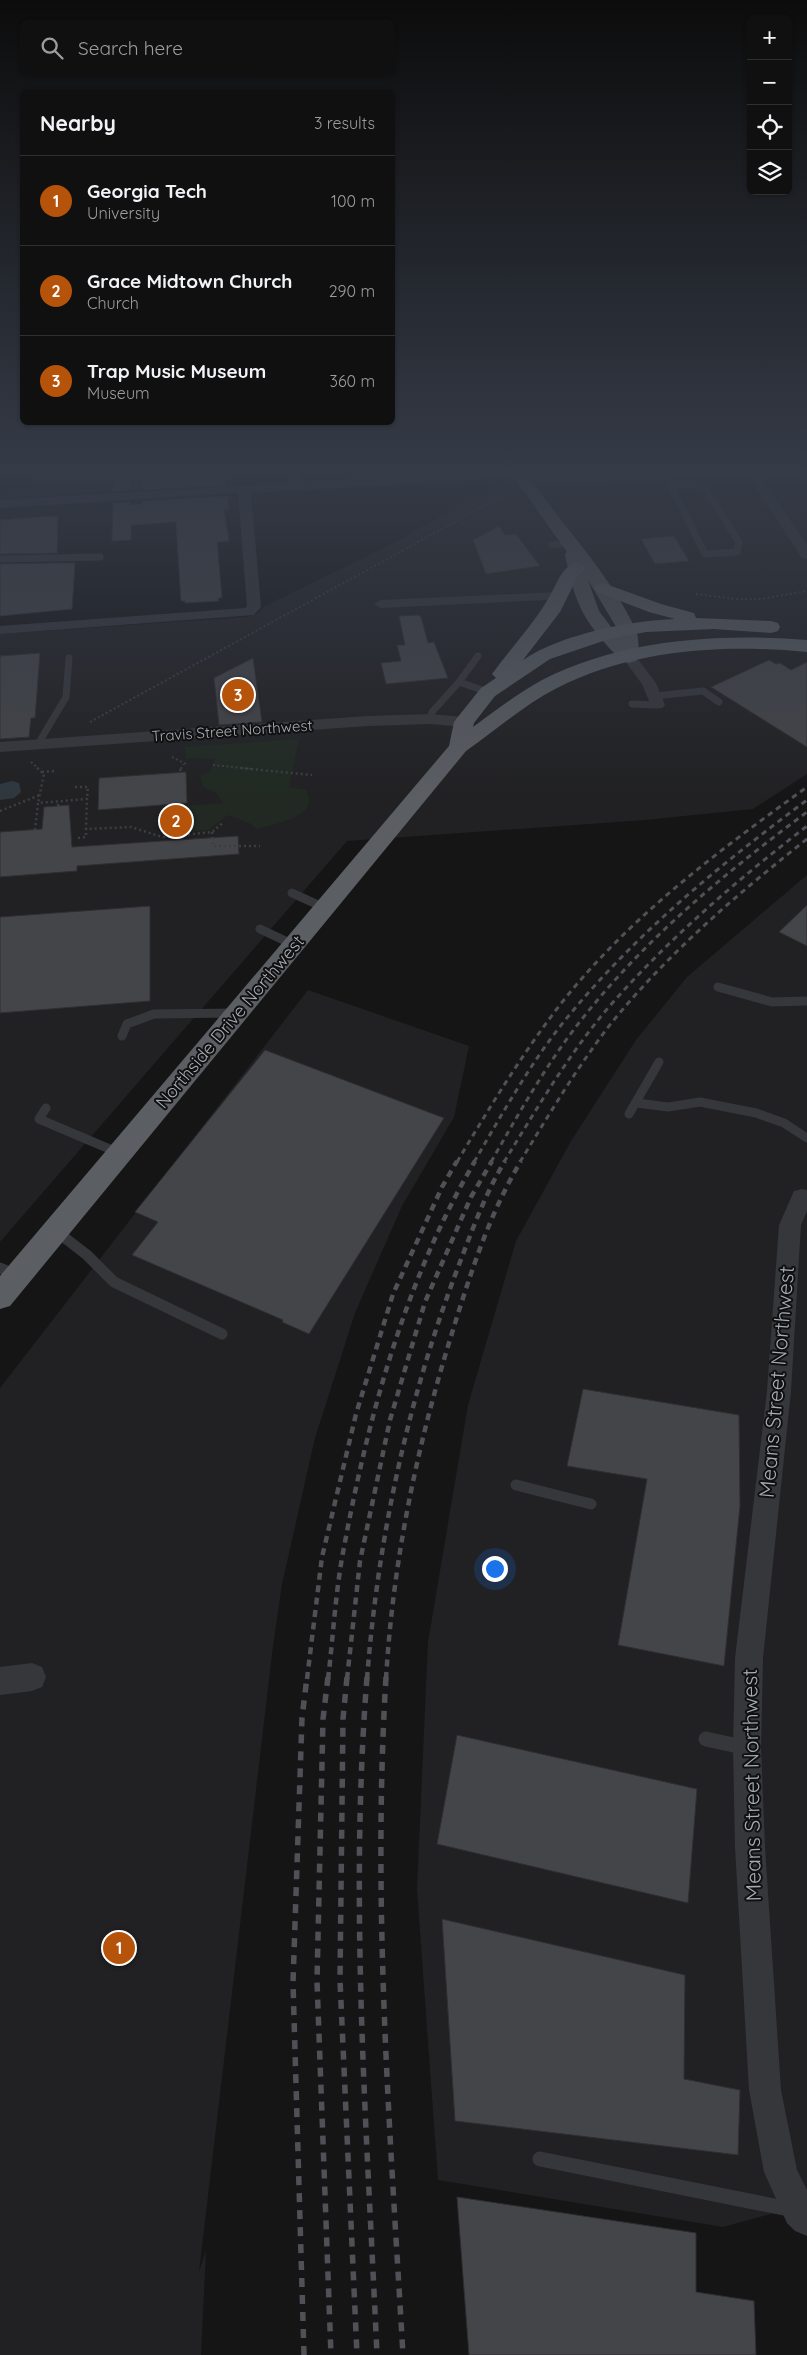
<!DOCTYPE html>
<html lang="en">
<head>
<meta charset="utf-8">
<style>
	:root { --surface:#101010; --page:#191919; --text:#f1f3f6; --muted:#9c9d9f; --line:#303030; --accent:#b45309 }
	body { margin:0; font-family:Quicksand,sans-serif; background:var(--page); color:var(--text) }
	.controls { position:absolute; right:15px; top:15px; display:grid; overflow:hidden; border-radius:8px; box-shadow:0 1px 4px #0004 }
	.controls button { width:45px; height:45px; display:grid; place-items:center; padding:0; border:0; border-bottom:1px solid var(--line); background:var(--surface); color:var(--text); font:25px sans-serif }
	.you { position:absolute; left:494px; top:1568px; width:18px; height:18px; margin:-12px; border:4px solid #fff; border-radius:50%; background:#1a73e8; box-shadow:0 0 0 8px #1a73e833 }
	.badge { display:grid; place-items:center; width:32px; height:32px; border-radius:50%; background:var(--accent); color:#fff; font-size:16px; font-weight:700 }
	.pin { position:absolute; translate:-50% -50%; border:2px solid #fff; box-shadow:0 1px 5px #0006 }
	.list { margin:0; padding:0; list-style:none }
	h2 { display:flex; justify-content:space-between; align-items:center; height:65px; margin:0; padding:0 20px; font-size:21px }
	h2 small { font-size:16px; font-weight:400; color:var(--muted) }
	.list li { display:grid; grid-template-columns:32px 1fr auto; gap:15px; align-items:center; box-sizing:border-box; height:90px; padding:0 20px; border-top:1px solid var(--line) }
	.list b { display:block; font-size:19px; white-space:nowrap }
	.list p { margin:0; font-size:16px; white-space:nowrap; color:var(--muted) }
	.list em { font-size:16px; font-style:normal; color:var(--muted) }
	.icon { flex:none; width:28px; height:28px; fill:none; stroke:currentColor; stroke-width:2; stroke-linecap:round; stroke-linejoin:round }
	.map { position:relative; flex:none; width:807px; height:2355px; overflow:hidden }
	.search { position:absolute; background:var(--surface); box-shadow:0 1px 4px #0004; left:20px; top:20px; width:375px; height:55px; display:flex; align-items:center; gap:12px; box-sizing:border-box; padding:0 18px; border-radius:8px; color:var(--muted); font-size:19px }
	.panel { position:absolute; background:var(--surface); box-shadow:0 1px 4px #0004; left:20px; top:90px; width:375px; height:335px; border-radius:8px }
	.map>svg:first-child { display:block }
	.built { fill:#212123 }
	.green { fill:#212922 }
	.water { fill:#2f383e }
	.building { fill:#444549; stroke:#2f2f32 }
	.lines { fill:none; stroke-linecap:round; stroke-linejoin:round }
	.path-far1 { stroke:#3c3e42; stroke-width:2; stroke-dasharray:2 2.5; stroke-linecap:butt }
	.path { stroke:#3c3e42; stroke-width:2.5; stroke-dasharray:2 3; stroke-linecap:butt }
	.service-far3 { stroke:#36373b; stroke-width:7 }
	.service-far2 { stroke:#36373b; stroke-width:9 }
	.service-far1 { stroke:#36373b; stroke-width:11 }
	.service { stroke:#36373b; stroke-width:15 }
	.minor { fill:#36373b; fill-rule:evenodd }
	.primary { fill:#53555a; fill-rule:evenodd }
	.trunk { fill:#5b5e63; fill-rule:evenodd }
	.rail-far2 { stroke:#4f5156; stroke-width:3; stroke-dasharray:5.5 4.5; stroke-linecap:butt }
	.rail-far1 { stroke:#4f5156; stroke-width:4.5; stroke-dasharray:7 5.5; stroke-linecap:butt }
	.rail { stroke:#4f5156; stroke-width:5.5; stroke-dasharray:9 8; stroke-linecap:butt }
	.labels { text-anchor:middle; stroke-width:4; stroke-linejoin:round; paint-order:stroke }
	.far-street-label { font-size:15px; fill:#a8adb5; stroke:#101011 }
	.street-label { font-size:18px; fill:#a8adb5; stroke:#101011 }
	.near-street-label { font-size:21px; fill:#a8adb5; stroke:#101011 }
</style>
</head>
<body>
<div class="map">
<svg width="807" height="2355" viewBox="0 0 807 2355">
	<rect width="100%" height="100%" fill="#151516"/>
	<path class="built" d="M 530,469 L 807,469 L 807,774 L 753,809 L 645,820 L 347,841 L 0,1242 L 0,634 L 247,617 L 258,614 L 263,607 L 390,545 L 510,477 L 533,476 Z
		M 807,875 L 807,2204 L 723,2227 L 438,2180 L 417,1889 L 428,1642 L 468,1405 L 516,1241 L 571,1141 L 636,1040 L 687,977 Z
		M 308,990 L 469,1046 L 454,1117 L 402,1206 L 355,1313 L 315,1438 L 282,1584 L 273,1646 L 199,2272 L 206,2250 L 201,2355 L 0,2355 L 0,1388 Z"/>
	<path class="green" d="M 36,469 L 140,469 L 140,490 L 0,499 L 0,493 L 34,491 Z
		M 299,739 L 289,787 L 306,790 C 322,817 273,824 257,829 L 251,824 L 228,815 L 208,830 L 176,832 L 153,820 L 167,818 L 167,807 L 223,803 L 216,793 L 203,787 L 200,775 L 210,772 L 215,759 L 186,758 L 185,747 Z"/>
	<path class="water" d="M 12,781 L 19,783 L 21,792 L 14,798 L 0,800 L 0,784 Z"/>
	<path class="building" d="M 164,469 L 223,469 L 226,485 L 142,490 L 142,472 L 165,470 Z
		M 113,473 L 129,473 L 130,490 L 113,491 Z
		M 227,496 L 229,509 L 224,509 L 229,541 L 217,542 L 222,598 L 218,598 L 219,601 L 185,603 L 185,601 L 181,601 L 176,522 L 131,525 L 131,540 L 112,541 L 113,503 L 130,502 L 130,505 L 135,505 L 142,504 L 142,501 Z
		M 51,516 L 58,517 L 57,553 L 0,554 L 0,520 Z
		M 499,526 L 505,535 L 516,534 L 540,566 L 486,574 L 473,540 Z
		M 674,536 L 689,561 L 655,564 L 641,539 Z
		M 56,563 L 75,563 L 72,609 L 0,616 L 0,564 Z
		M 418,615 L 421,617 L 428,643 L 434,642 L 448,678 L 386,684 L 381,663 L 401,661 L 397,645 L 405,645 L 399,616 Z
		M 40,653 L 35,718 L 31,718 L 29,737 L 0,739 L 0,656 Z
		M 253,658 L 262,722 L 219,725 L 214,678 Z
		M 769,660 L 776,664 L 780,663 L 791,670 L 807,662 L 807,747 L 711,687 Z
		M 186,772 L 187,803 L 98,810 L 99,778 Z
		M 69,805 L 72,847 L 238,836 L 239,854 L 77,866 L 77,871 L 0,877 L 0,832 L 42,829 L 44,807 Z
		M 807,905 L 807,946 L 779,932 Z
		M 150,906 L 150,1001 L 0,1013 L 0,917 Z
		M 265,1050 L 444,1118 L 309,1334 L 282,1322 L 283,1320 L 132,1255 L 158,1222 L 135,1212 Z
		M 583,1389 L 739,1415 L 740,1506 L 724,1666 L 618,1645 L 647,1479 L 567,1466 Z
		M 457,1735 L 697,1789 L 688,1903 L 437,1844 Z
		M 442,1919 L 685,1975 L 684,2079 L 740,2090 L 738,2155 L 455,2121 Z
		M 457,2197 L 696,2233 L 696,2292 L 754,2301 L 756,2355 L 469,2355 Z"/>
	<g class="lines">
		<path class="path-far1" d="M 107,482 L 111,476 L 110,469
			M 696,594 L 736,599 L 761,599 L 807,591
			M 90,722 L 504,495
			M 172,757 L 186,764
			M 31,762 L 39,769
			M 213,765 L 253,769
			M 181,769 L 183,764"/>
		<path class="path" d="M 37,768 L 44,774 L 38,803
			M 241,768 L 312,775
			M 180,771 L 181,768
			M 42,772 L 54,771
			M 75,787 L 88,787 L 87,799
			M 58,806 L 59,801
			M 0,811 L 40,795
			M 35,830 L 38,803 L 87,799 L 86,829 L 131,827 L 162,837 L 212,832 L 224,822
			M 212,832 L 213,846 L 260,846
			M 78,838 L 86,837 L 86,829"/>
		<path class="service-far3" d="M 459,469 L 473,469
			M 666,474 L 670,484
			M 670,484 L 704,487 L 739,542 L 737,552 L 705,554 Z
			M 552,545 L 569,543
			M 0,559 L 100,557
			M 478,656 L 459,682 L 488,692
			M 654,696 L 703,691 L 719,702
			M 632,704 L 657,705
			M 430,719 L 432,712 L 459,682
			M 38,744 L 66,697 L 69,658"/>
		<path class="service-far2" d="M 292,893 L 325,908
			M 260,929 L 294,945
			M 718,987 L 772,1002 L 807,1001
			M 122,1036 L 127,1024 L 154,1014 L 236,1013
			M 637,1103 L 668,1107 L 700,1102 L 756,1113 L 784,1123 L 807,1138
			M 46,1108 L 39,1119 L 119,1153
			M 629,1114 L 659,1062"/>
		<path class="service-far1" d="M 56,1231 L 87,1255 L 114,1282 L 222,1334
			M 0,1268 L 17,1275
			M 516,1485 L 591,1504"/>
		<path class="service" d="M 706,1739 L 747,1748
			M 540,2159 L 794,2210"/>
		<path class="minor" d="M 287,469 L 299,469 L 302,482 L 518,469 L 524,473 L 518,477 L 251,493 L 261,607 L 254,615 L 0,634 L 0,626 L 245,608 L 247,606 L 238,493 L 0,508 L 0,500 L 289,483 Z
			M 702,469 L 764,469 L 758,473 L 807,545 L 807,559 L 802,558 L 746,473 L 524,487 L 518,483 L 524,479 Z
			M 560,592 L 565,593 L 567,596 L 565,599 L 381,608 L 374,604 L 381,600 Z
			M 629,653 L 634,654 L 656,683 L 665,705 L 662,708 L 652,708 L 642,684 L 622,657 Z
			M 430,714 L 464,717 L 472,722 L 464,727 L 430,724 L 368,726 L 0,752 L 0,742 L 368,716 Z
			M 802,1189 L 807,1190 L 807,1211 L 801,1225 L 791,1391 L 763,1658 L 761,1748 L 765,1847 L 781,2090 L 797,2170 L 807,2190 L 807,2236 L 795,2231 L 787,2223 L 764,2172 L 749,2090 L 735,1847 L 733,1748 L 735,1658 L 767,1391 L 779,1225 L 794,1191 Z
			M 32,1663 L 42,1667 L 46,1677 L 42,1687 L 32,1691 L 0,1695 L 0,1667 Z"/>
		<path class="primary" d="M 508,469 L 524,469 C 559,523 607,569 635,628 C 639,635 640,654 636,661 L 629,663 L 622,661 C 585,624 575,606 565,554 L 567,552 ZM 588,580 L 618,630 L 618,636 L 599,611 Z"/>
		<path class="trunk" d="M 576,563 L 582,564 L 585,568 L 578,576 L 560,612 L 523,660 C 562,634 628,621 675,619 L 649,612 L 597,592 L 594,588 L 597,584 L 603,583 L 661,604 L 694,613 L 696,618 L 771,621 L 778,623 L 780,627 L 778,631 L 771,633 L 714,629 L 646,632 L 609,639 L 550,659 L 495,696 L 474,723 L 473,727 C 495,711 518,693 542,680 C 623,639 719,633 807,640 L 807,652 C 723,644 634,649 557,688 C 524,705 496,730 466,751 L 10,1306 L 0,1309 L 0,1276 L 449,746 L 454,722 L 457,718 L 481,688 L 496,678 L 492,674 C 513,645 538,620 554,588 C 559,578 564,566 576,563 Z"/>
		<path class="rail-far2" d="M 457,1162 C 488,1110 519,1059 556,1010 C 624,921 717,852 807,787
			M 474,1162 C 504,1111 533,1058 571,1013 C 640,930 721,864 807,800
			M 491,1162 C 519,1113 547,1063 582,1019 C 646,938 725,873 807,812
			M 504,1162 C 536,1110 568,1055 608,1008 C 667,940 736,881 807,826
			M 520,1162 C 548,1116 576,1069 609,1026 C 666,955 736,895 807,839"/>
		<path class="rail-far1" d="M 307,1679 L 322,1557 L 356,1414 L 393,1294 L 442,1187 L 457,1161
			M 328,1679 C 333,1639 335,1598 342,1558 C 367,1421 404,1282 475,1161
			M 347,1679 L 360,1561 L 390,1420 L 425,1302 L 471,1197 L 492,1161
			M 367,1679 C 378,1536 409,1395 460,1262 C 473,1228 486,1192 505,1161
			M 386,1679 C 393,1560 417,1446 452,1333 C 470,1275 489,1214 521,1161"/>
		<path class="rail" d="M 328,1677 L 323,1719 L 317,1981 L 331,2355
			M 347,1677 L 343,1719 L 340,1980 L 357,2355
			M 367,1677 C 349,1903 367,2129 377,2355
			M 386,1677 C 372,1903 390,2130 403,2355
			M 304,2355 L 293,1983 L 302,1718 L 307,1677"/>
	</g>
	<linearGradient id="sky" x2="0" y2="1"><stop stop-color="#0c0c0c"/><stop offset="0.59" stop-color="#353b47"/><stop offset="1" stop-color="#353b47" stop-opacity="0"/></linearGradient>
	<rect width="807" height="798" fill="url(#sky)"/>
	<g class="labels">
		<g class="far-street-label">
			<text transform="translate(232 731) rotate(-4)" y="5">Travis Street Northwest</text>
		</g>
		<g class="street-label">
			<text transform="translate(230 1022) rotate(-50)" y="6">Northside Drive Northwest</text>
		</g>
		<g class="near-street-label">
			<text transform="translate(777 1382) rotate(-85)" y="7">Means Street Northwest</text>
			<text transform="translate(752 1785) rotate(-91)" y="7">Means Street Northwest</text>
		</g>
	</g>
</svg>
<div class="controls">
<button>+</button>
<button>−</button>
<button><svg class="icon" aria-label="locate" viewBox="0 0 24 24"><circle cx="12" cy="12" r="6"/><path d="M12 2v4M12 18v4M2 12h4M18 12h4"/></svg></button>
<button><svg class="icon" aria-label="layers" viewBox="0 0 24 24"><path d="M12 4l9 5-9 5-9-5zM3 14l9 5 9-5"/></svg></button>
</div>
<div class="you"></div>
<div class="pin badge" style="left:119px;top:1948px">1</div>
<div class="pin badge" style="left:176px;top:821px">2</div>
<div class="pin badge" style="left:238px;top:695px">3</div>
<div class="search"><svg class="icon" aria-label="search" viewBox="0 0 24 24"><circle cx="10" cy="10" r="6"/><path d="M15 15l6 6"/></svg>Search here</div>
<section class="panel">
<h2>Nearby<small>3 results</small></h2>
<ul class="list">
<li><span class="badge">1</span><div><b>Georgia Tech</b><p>University</p></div><em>100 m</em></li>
<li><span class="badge">2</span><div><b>Grace Midtown Church</b><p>Church</p></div><em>290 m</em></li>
<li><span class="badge">3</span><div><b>Trap Music Museum</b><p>Museum</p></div><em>360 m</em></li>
</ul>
</section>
</div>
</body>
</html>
